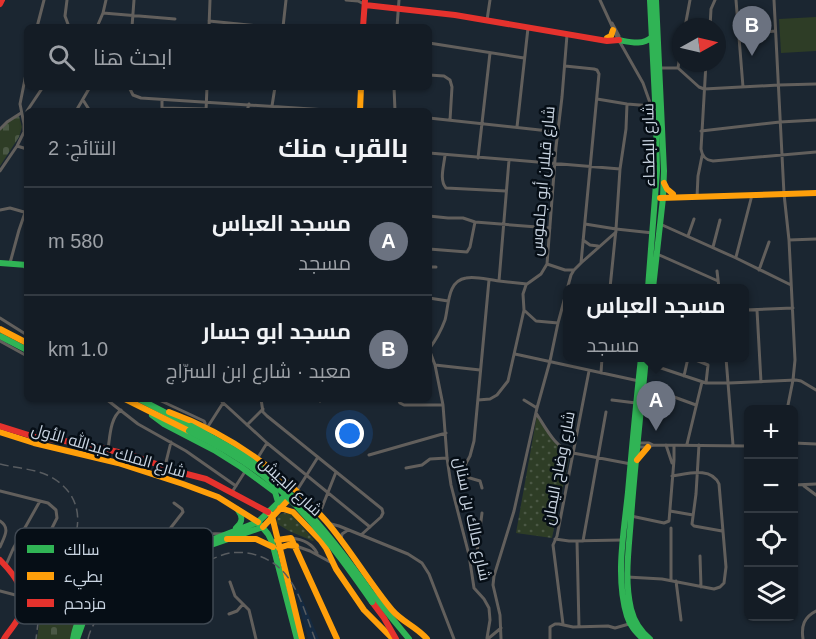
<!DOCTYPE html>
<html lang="ar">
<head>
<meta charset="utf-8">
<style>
	:root { --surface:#141c25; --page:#1d252d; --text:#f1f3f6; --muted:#9da1a7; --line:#333a42; --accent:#8c97a3 }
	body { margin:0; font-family:Helvetica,Cairo,sans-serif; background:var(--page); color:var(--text); direction:rtl }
	.controls { position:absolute; right:18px; bottom:18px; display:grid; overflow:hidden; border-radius:9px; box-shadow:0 2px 4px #0004 }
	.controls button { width:54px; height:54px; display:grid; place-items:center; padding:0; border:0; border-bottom:2px solid var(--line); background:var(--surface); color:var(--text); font:30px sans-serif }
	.compass { position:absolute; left:672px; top:18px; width:54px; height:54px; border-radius:50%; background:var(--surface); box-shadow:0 2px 4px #0004; rotate:82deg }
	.you { position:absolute; left:350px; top:434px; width:21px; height:21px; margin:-15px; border:4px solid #fff; border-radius:50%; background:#1a73e8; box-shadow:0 0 0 9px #1a73e833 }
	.badge { display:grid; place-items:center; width:39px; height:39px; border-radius:50%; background:var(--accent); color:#fff; font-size:20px; font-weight:700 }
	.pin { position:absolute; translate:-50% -50px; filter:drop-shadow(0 2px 3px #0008) }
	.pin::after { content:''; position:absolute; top:32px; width:21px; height:18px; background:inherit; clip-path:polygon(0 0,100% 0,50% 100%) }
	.popup { position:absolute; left:563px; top:284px; width:186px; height:78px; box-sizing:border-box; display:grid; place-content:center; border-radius:9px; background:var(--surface); filter:drop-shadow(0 2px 4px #0005); font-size:20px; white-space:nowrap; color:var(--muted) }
	.popup b { font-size:22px; color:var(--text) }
	.popup::after { content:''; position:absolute; left:50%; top:100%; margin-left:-12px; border:12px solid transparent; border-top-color:var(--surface) }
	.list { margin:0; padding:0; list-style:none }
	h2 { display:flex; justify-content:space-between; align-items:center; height:78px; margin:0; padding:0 24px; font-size:26px }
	h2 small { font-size:20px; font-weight:400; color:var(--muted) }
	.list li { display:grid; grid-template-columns:39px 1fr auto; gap:18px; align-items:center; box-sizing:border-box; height:108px; padding:0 24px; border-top:2px solid var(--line) }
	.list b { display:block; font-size:22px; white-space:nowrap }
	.list p { margin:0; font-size:20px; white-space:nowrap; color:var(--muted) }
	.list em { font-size:20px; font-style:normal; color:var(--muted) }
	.icon { flex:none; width:33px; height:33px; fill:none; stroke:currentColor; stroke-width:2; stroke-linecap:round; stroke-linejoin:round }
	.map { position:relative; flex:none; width:816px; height:639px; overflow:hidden; direction:ltr }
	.search { position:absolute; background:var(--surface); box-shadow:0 2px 4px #0004; left:24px; top:24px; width:408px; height:66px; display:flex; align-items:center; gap:15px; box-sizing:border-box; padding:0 21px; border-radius:9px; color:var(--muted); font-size:22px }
	.panel { position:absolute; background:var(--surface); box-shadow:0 2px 4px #0004; left:24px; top:108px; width:408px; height:294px; border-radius:9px; direction:rtl }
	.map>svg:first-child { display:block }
	.built { fill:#152a41 }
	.grass { fill:url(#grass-dots) }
	.cemetery { fill:url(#cemetery-stones) }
	.pitch { fill:#2e3d26 }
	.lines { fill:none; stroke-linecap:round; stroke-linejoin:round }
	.street { stroke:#625f5c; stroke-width:3 }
	.fast { stroke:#30b455; stroke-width:6 }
	.slow { stroke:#ff9f0a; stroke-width:6 }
	.jam { stroke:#e5322d; stroke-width:6 }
	.rail { stroke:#585c60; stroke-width:1.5; stroke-dasharray:9 4.5; stroke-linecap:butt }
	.fast-bridge { stroke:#30b455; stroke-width:6 }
	.labels { text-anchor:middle; stroke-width:5; stroke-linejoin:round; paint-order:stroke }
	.street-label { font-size:16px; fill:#c9d4e1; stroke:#060e16 }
	.key { fill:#060e16; stroke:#404953; stroke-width:1.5 }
	.key-label { font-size:16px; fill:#c9d4e1 }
</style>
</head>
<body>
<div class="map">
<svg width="816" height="639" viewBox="0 0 816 639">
	<defs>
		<pattern id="grass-dots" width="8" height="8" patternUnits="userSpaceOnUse" patternTransform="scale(1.5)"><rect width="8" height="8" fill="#2e3d26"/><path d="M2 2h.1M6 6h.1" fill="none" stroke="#4b5845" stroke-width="1.8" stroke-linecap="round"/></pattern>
		<pattern id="cemetery-stones" width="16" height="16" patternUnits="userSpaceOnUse" patternTransform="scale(1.5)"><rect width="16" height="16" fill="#2e3d26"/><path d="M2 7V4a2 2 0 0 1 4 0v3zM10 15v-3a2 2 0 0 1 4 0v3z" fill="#4b5845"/></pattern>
	</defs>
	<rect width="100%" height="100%" fill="#1b2631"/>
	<path class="built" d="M 298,589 L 319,639 L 308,639 L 295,590 Z"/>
	<path class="grass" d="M 537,415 L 553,441 L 570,454 L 552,538 L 516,533 Z
		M 283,513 L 291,514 L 314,540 L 313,541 L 289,531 L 276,523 L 278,516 Z"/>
	<path class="cemetery" d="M 19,116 L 22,127 L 19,137 L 0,166 L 0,128 L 15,117 Z
		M 49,586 L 63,590 L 73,598 L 74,622 L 70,639 L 37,639 L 42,604 Z"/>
	<path class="pitch" d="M 816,17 L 816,51 L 781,53 L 779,19 Z"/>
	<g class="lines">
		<path class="street" d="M 67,0 L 65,16 L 69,27
			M 346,0 L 358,1 L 364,4
			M 600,0 L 617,37 L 643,83 L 654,114
			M 736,0 L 743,87
			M 774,0 L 784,194 L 789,240 L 795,360 L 793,380 L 787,410
			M 103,13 L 175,19
			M 487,20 L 490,0
			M 209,21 L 269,27
			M 612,23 L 619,36
			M 37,27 L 44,0
			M 97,27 L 103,13 L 106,0
			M 132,27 L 134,0
			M 209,27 L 210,0
			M 283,27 L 286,0
			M 397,27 L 399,0
			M 685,27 L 690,0
			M 710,27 L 711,9 L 715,0
			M 739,35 L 775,31
			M 429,43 L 524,58
			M 706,63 L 701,149 C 702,156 705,160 713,161 L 816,152
			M 565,66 L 594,69 L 597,70 L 599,74 L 581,263
			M 659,68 L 678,68 L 699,87 L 704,89 L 779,85 L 816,84
			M 678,68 L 681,49
			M 429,75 L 444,76 L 450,80 L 452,87 L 450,120
			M 129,87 L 133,95 L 141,98 L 342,111
			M 394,87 L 395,111
			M 597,99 L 627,104 L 652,106
			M 83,100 L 90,111
			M 162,100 L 162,111
			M 272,106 L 275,87
			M 163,108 L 206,109
			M 27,111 L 43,87
			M 76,111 L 90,87
			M 206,111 L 207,87
			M 247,111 L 249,104
			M 429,118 L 558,132
			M 517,127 L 528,28
			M 0,129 L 7,122 L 21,113
			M 701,131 L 780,122 L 816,120
			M 17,146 L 27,149
			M 429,153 L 620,169
			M 445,155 C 444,166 439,180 446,188 L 506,191
			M 478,158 L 490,53
			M 0,171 L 17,146 L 24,132 L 24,124 L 20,104 L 27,69
			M 697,197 L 698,176 L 702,156
			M 0,210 L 10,208 L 24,212
			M 429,216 L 448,218 L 463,218 L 475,222 L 550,228
			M 585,224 L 616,229 L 653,233
			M 660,224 L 736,258 L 791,285
			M 688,236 L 694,219
			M 583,240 L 590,245 L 598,246
			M 789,240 L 816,239
			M 713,247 L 720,220
			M 429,249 L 467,252 L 470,247 L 475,222
			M 657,254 L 718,281
			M 736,257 L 752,195
			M 10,263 L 19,230 L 27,207
			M 547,264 L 565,270 L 574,270
			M 23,265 L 27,270
			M 429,267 L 436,267
			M 759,270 L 769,242
			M 717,271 L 719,288
			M 499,281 L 509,160
			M 610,288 L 616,229 L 620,169 L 626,129 L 627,104
			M 429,298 L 448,301
			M 744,310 L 793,308
			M 757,310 L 761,382
			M 525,311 L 536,321 L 558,323
			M 0,318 L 27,335
			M 0,341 L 27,356
			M 429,349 C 436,340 441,331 445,320 C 449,305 447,281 466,278 C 477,276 488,280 499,281 C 508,282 517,283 527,284 L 541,274 L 547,264 L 556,147 L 562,97 L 567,35
			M 429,349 L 435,365 L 443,405 L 447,458 L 451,485 L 469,555 L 474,588 L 484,599 L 489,608 L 490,620 L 487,638 L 489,638 L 501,628
			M 515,354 L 639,381
			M 691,358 L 708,365 L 706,383
			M 726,358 L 733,445
			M 646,363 L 706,383 L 729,383 L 796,380 L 801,381 L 816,390
			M 435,365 L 480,370
			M 601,373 L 602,358
			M 684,376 L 688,358
			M 644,386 L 696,405
			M 106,399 L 138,424 L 186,451 L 236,486
			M 157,399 L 204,421 L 205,423 L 205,427
			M 219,399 L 267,443 L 370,527
			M 261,399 L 263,412 L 267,416 L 382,509 L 383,513 L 381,517 L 361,535
			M 318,399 L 320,401
			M 398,399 L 400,403 L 404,405 L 443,405
			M 478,400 L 490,399 L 497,395 L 508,381 L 524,310 L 523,294 L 526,285
			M 524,400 L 537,408
			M 612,400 L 636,403
			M 642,408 L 657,414
			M 536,413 C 546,428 555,448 573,453 L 631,464
			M 247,425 L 263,409
			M 207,428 L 223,403 L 224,399
			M 638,443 L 649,443 L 653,445
			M 794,443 L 816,444
			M 687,444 L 702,382
			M 666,445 L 672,463
			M 699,445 L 696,494 L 692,524 L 694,526 L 722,531
			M 632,447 L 648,447 L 653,445 L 748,446
			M 108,449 C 110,437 110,418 121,410
			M 369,455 L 446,433
			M 257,459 L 267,443
			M 448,465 L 455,468 L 463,469
			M 165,466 L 171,442
			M 406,468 L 422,465 L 430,459 L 447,458
			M 463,469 L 470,456 L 474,441 L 489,280
			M 463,469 L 463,476 L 480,481 L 482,488
			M 794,485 L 796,512
			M 794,485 L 816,484
			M 804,486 L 816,495
			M 0,491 L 48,503 L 56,510 L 57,518 L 41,550
			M 232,492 L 246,470
			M 296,492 L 318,457
			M 670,511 L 693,515
			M 319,515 L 336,472
			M 631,516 L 664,523 L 669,521 L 674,460 L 674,446
			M 0,521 C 11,528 4,537 0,547
			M 327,523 L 339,526 L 408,554 L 422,563 L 429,574 L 454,639
			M 291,538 C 301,539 312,543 317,553
			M 555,539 L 569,541 L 622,540
			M 341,540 L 342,534 L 348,530
			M 577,541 L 579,627
			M 583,541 L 606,412
			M 159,546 L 162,539 L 183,512 L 182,509 L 174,503
			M 296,546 L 310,551 L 332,563
			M 13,549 L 38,549 L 62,563 L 72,559 L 81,544
			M 469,555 L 475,554 L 477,552 L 482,513
			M 700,556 L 701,587
			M 72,559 C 100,575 148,549 176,540 C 192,535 207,533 223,534
			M 6,565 L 13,549 L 40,501
			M 627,577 L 662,579 L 714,589 L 720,587 L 724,583 L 726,567 L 719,484 C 711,466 687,474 672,476
			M 671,580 L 671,528
			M 676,581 L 681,620
			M 230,582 L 235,596 L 249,610 L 256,639
			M 0,591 L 23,597
			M 229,614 L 237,611 L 243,604
			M 563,624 L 553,545 L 557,536 L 589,371
			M 501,639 L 500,615 L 493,585 L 494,576 L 514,511 L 537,408 L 550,361 L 558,323 L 571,275 L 574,270 L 581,263 L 616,232
			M 550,639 L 550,627 L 555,624 L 559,624 L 573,627 L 608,626 L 615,628 L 629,624
			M 803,639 C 801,626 804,617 816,611"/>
		<path class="fast" d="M 618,40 C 630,42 642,46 652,37
			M 0,263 L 27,265
			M 648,288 L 657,171 L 656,120 L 650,0
			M 653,288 L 663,198 L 664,171 L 656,0
			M 0,336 L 27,350
			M 641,358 C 636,403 632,447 628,492 C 624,532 615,577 627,616 C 630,626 636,632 643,639
			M 646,358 C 641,411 635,464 631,518 C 629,548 624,579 631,609 C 634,621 640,631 650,639
			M 139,399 L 191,426
			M 152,415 L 164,424 L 214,450 L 241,467 L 275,492 L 278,502
			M 287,494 L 258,522 L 268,534 L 272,542 L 297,639
			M 236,528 C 243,522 243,517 238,510
			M 372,594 L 409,639
			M 73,639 C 76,622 82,609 95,597 L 183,551 L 258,522
			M 77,639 L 87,611 L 100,599 L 185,554 L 263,527"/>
		<path class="slow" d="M 607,38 L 611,36 L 613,30
			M 360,111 L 361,87
			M 664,183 L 667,189 L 673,194
			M 660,198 L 816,193
			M 0,329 L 27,343
			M 125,399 L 189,431
			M 169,412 C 230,434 283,473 326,521 C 350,549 368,581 392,610 C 402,622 417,627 427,639
			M 0,432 L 34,443 L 118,463 L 183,484 L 218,497 L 258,522
			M 637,460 L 648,447
			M 280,508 L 293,512 L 321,541 L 326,548 L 336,569 L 364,610 L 393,639
			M 268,512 L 272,516 L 302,639
			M 263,527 L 290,498
			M 227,539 L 256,539 L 273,547
			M 277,540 L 291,538 L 337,639
			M 279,548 L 288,545 L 296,546"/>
		<path class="jam" d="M 0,4 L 2,0
			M 365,5 L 455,15 L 607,41 L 619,40
			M 363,27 L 365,0
			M 0,426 L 35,437 L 79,443 L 131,455 L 179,472 L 206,479 L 268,512
			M 0,560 C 14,574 30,594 20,615 C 16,624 9,631 4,639
			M 372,602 L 384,618 L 396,639"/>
		<path class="rail" d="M 0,464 C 16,468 35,469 49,476 C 80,492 84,521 70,550 C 63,565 49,578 44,594 C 39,608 38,624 36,639
			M 88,639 C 90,629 96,619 104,612 C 121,597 157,585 179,575 C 195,568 212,557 230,553 C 243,551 258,554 270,561 C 297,577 304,611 315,639"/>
		<path class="fast-bridge" d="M 191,426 C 211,437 232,447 251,461 C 300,497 337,544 372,594
			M 189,431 C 218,445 246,461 271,482 C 311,516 342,559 372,602"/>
	</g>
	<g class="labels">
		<g class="street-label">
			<text transform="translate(648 145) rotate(-91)" y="6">شارع البطحاء</text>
			<text transform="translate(542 181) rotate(-85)" y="6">شارع قبلان أبو جاموس</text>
			<text transform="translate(109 450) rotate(16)" y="6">شارع الملك عبدالله الأول</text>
			<text transform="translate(558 468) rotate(-79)" y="6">شارع وضاح اليمان</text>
			<text transform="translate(291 486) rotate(43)" y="6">شارع الجيش</text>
			<text transform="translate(473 519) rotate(78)" y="6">شارع مالك بن سنان</text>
		</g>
	</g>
	<rect x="15" y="528" width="198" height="96" rx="9" class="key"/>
	<rect x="27" y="545" width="27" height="8" fill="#30b455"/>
	<rect x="27" y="572" width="27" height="8" fill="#ff9f0a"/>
	<rect x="27" y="599" width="27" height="8" fill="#e5322d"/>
	<g class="key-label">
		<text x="64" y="555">سالك</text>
		<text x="64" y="582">بطيء</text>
		<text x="64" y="609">مزدحم</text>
	</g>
</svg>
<div class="controls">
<button>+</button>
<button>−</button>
<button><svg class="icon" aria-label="locate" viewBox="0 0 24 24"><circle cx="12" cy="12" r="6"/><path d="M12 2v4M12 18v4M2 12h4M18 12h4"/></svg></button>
<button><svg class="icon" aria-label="layers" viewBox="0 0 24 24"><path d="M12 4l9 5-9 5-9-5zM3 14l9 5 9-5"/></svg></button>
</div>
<svg class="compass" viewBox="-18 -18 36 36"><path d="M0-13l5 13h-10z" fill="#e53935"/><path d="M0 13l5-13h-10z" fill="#9da1a7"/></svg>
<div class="you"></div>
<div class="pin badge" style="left:656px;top:431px;background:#6b7280">A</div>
<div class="popup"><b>مسجد العباس</b>مسجد</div>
<div class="pin badge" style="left:752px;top:56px;background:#6b7280">B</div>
<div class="search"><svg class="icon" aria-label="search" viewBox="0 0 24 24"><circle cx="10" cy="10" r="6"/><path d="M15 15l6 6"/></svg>ابحث هنا</div>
<section class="panel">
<h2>بالقرب منك<small>النتائج: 2</small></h2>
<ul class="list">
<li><span class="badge" style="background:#6b7280">A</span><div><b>مسجد العباس</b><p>مسجد</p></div><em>580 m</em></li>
<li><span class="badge" style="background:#6b7280">B</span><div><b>مسجد ابو جسار</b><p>معبد · شارع ابن السرّاج</p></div><em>1.0 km</em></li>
</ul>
</section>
</div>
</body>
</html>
